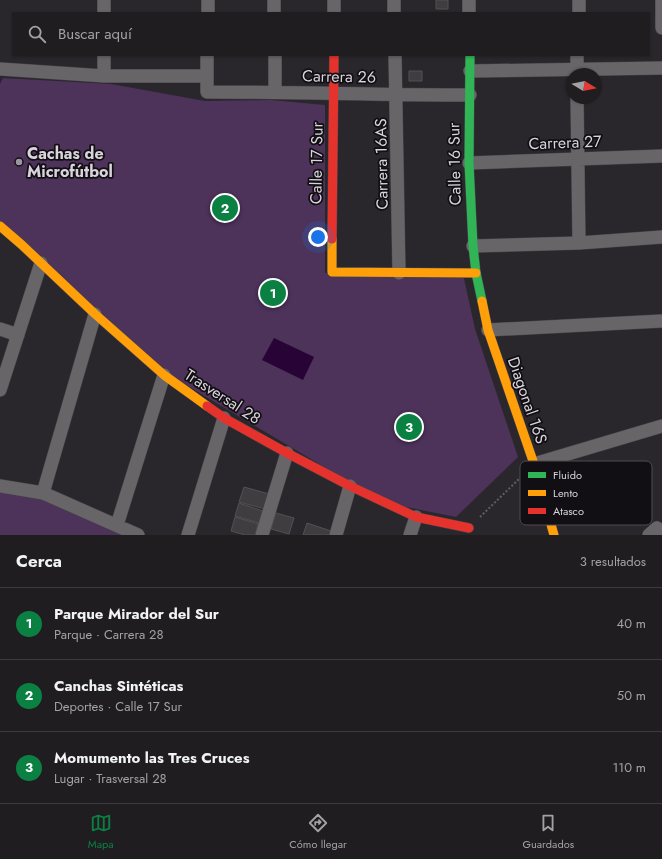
<!DOCTYPE html>
<html lang="es">
<head>
<meta charset="utf-8">
<style>
	:root { --surface:#201d21; --page:#28262a; --text:#f1f3f6; --muted:#a2a2a5; --line:#3d3b3f; --accent:#0b8043 }
	body { margin:0; font-family:Jost,sans-serif; background:var(--page); color:var(--text) }
	.compass { position:absolute; left:566px; top:68px; width:36px; height:36px; border-radius:50%; background:var(--surface); box-shadow:0 1px 3px #0004; rotate:100deg }
	.you { position:absolute; left:318px; top:237px; width:14px; height:14px; margin:-10px; border:3px solid #fff; border-radius:50%; background:#1a73e8; box-shadow:0 0 0 6px #1a73e833 }
	.badge { display:grid; place-items:center; width:26px; height:26px; border-radius:50%; background:var(--accent); color:#fff; font-size:13px; font-weight:700 }
	.pin { position:absolute; translate:-50% -50%; border:2px solid #fff; box-shadow:0 1px 4px #0006 }
	.list { margin:0; padding:0; list-style:none }
	h2 { display:flex; justify-content:space-between; align-items:center; height:52px; margin:0; padding:0 16px; font-size:17px }
	h2 small { font-size:13px; font-weight:400; color:var(--muted) }
	.list li { display:grid; grid-template-columns:26px 1fr auto; gap:12px; align-items:center; box-sizing:border-box; height:72px; padding:0 16px; border-top:1px solid var(--line) }
	.list b { display:block; font-size:15px; white-space:nowrap }
	.list p { margin:0; font-size:13px; white-space:nowrap; color:var(--muted) }
	.list em { font-size:13px; font-style:normal; color:var(--muted) }
	.icon { flex:none; width:22px; height:22px; fill:none; stroke:currentColor; stroke-width:2; stroke-linecap:round; stroke-linejoin:round }
	.map { position:relative; flex:none; width:662px; height:535px; overflow:hidden }
	.search { position:absolute; background:var(--surface); box-shadow:0 1px 3px #0004; left:12px; right:12px; top:12px; height:44px; display:flex; align-items:center; gap:10px; box-sizing:border-box; padding:0 14px; border-radius:0px; color:var(--muted); font-size:15px }
	.sheet { height:268px; background:var(--surface) }
	nav { display:flex; justify-content:space-around; align-items:center; box-sizing:border-box; height:56px; border-top:1px solid var(--line); background:var(--surface); font-size:11px; color:var(--muted) }
	nav a { display:grid; justify-items:center; gap:2px }
	nav .on { color:var(--accent) }
	.map>svg:first-child { display:block }
	.green { fill:#4d325a }
	.water { fill:#270435 }
	.building { fill:#403d41; stroke:#535055 }
	.lines { fill:none; stroke-linecap:round; stroke-linejoin:round }
	.street-casing { stroke:#464348; stroke-width:14 }
	.fast-casing { stroke:#464348; stroke-width:10 }
	.slow-casing { stroke:#464348; stroke-width:10 }
	.jam-casing { stroke:#464348; stroke-width:10 }
	.path { stroke:#615e63; stroke-width:2; stroke-dasharray:2 2; stroke-linecap:butt }
	.street { stroke:#686569; stroke-width:13 }
	.fast { stroke:#30b455; stroke-width:9 }
	.slow { stroke:#ff9f0a; stroke-width:9 }
	.jam { stroke:#e5322d; stroke-width:9 }
	.poi-dot { fill:#9c979e; stroke:#120f14; stroke-width:1.5 }
	.labels { text-anchor:middle; stroke-width:3.5; stroke-linejoin:round; paint-order:stroke }
	.street-label { font-size:16px; fill:#d9d4db; stroke:#120f14 }
	.poi-label { font-size:16px; font-weight:bold; fill:#d9d4db; stroke:#120f14; text-anchor:start }
	.key { fill:#120f14; stroke:#4e4a50; stroke-width:1 }
	.key-label { font-size:11px; fill:#d9d4db }
</style>
</head>
<body>
<div class="map">
<svg width="662" height="535" viewBox="0 0 662 535">
	<rect width="100%" height="100%" fill="#2a272c"/>
	<path class="green" d="M 3,78 L 111,84 L 205,101 L 271,100 L 325,105 L 325,273 L 463,274 L 475,329 L 518,457 L 456,517 L 406,507 L 343,478 L 164,372 L 0,222 L 0,84 Z
		M 0,488 L 39,494 L 132,535 L 0,535 Z"/>
	<path class="water" d="M 274,338 L 314,357 L 303,380 L 262,360 Z"/>
	<path class="building" d="M 436,0 L 448,0 L 448,9 L 436,9 Z
		M 409,71 L 422,71 L 422,81 L 409,81 Z
		M 244,487 L 269,494 L 265,509 L 239,502 Z
		M 239,503 L 263,511 L 259,523 L 235,516 Z
		M 276,513 L 294,518 L 289,534 L 271,529 Z
		M 235,517 L 258,524 L 255,535 L 245,535 L 231,531 Z
		M 307,523 L 331,531 L 330,535 L 303,535 Z"/>
	<g class="lines">
		<g class="street-casing">
			<path id="street" d="M 274,0 L 274,13
				M 334,0 L 334,13
				M 394,0 L 394,13
				M 469,0 L 469,13
				M 662,0 L 662,28
				M 104,13 L 104,0
				M 208,13 L 208,0
				M 579,13 L 579,0
				M 207,55 L 207,92 C 295,92 382,95 470,95
				M 275,55 L 275,92
				M 395,55 L 399,273
				M 0,69 L 104,76 L 207,76
				M 470,71 L 662,68
				M 577,74 L 577,55
				M 104,76 L 104,55
				M 577,98 L 579,243
				M 469,163 L 662,156
				M 473,246 L 579,243 L 662,237
				M 0,329 L 18,335
				M 488,330 L 662,321
				M 0,390 L 41,263
				M 534,464 L 662,426
				M 0,486 L 43,493 L 138,535
				M 43,493 L 95,314
				M 117,525 L 164,375
				M 188,535 L 224,418
				M 262,535 L 287,453
				M 336,535 L 350,486
				M 410,535 L 416,517
				M 649,535 L 657,528 L 662,532"/>
		</g>
		<g class="fast-casing">
			<path id="fast" d="M 470,55 L 469,163 L 473,246 L 476,273 L 482,301"/>
		</g>
		<g class="slow-casing">
			<path id="slow" d="M 0,226 L 22,245 L 95,314 L 164,375 L 207,406
				M 332,239 L 332,272 L 476,273
				M 482,301 L 488,330 L 534,464 L 554,535"/>
		</g>
		<g class="jam-casing">
			<path id="jam" d="M 332,239 L 334,55
				M 207,406 L 224,418 L 287,453 L 350,486 L 416,517 L 469,528"/>
		</g>
		<path class="path" d="M 480,517 L 521,477"/>
		<use href="#street" class="street"/>
		<use href="#fast" class="fast"/>
		<use href="#slow" class="slow"/>
		<use href="#jam" class="jam"/>
	</g>
	<circle class="poi-dot" cx="19" cy="162" r="4"/>
	<g class="labels">
		<g class="street-label">
			<text transform="translate(339 76) rotate(1)" y="6">Carrera 26</text>
			<text transform="translate(565 142) rotate(-2)" y="6">Carrera 27</text>
			<text transform="translate(316 163) rotate(-89)" y="6">Calle 17 Sur</text>
			<text transform="translate(381 164) rotate(-91)" y="6">Carrera 16AS</text>
			<text transform="translate(454 164) rotate(-91)" y="6">Calle 16 Sur</text>
			<text transform="translate(223 396) rotate(33)" y="6">Trasversal 28</text>
			<text transform="translate(528 400) rotate(71)" y="6">Diagonal 16S</text>
		</g>
		<g class="poi-label">
			<text x="27" y="159">Cachas de<tspan x="27" dy="18">Microfútbol</tspan></text>
		</g>
	</g>
	<rect x="520" y="461" width="132" height="64" rx="6" class="key"/>
	<rect x="528" y="472" width="18" height="6" fill="#30b455"/>
	<rect x="528" y="490" width="18" height="6" fill="#ff9f0a"/>
	<rect x="528" y="508" width="18" height="6" fill="#e5322d"/>
	<g class="key-label">
		<text x="553" y="479">Fluido</text>
		<text x="553" y="497">Lento</text>
		<text x="553" y="515">Atasco</text>
	</g>
</svg>
<svg class="compass" viewBox="-18 -18 36 36"><path d="M0-13l5 13h-10z" fill="#e53935"/><path d="M0 13l5-13h-10z" fill="#a2a2a5"/></svg>
<div class="you"></div>
<div class="pin badge" style="left:273px;top:293px">1</div>
<div class="pin badge" style="left:225px;top:208px">2</div>
<div class="pin badge" style="left:409px;top:427px">3</div>
<div class="search"><svg class="icon" aria-label="search" viewBox="0 0 24 24"><circle cx="10" cy="10" r="6"/><path d="M15 15l6 6"/></svg>Buscar aquí</div>
</div>
<section class="sheet">
<h2>Cerca<small>3 resultados</small></h2>
<ul class="list">
<li><span class="badge">1</span><div><b>Parque Mirador del Sur</b><p>Parque · Carrera 28</p></div><em>40 m</em></li>
<li><span class="badge">2</span><div><b>Canchas Sintéticas</b><p>Deportes · Calle 17 Sur</p></div><em>50 m</em></li>
<li><span class="badge">3</span><div><b>Momumento las Tres Cruces</b><p>Lugar · Trasversal 28</p></div><em>110 m</em></li>
</ul>
</section>
<nav>
<a class="on"><svg class="icon" aria-label="map" viewBox="0 0 24 24"><path d="M3 6l6-2 6 2 6-2v14l-6 2-6-2-6 2zM9 4v14M15 6v14"/></svg>Mapa</a>
<a><svg class="icon" aria-label="directions" viewBox="0 0 24 24"><path d="M12 3l9 9-9 9-9-9zM9 14v-3h6M13 9l2 2-2 2"/></svg>Cómo llegar</a>
<a><svg class="icon" aria-label="saved" viewBox="0 0 24 24"><path d="M7 4h10v16l-5-4-5 4z"/></svg>Guardados</a>
</nav>
</body>
</html>
